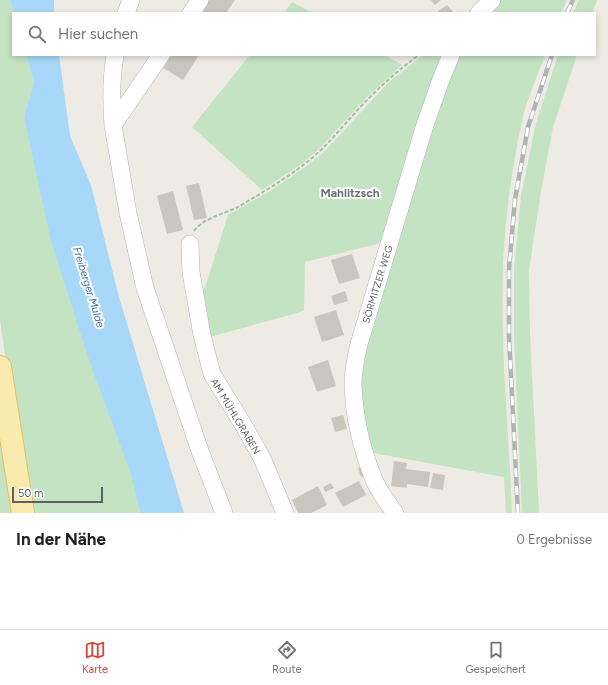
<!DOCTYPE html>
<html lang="de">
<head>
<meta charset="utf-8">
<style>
	:root { --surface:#fff; --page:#f6f6f6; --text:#202124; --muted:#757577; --line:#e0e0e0; --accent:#dd433a }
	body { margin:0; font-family:Figtree,sans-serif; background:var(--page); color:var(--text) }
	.scale { position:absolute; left:12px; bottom:10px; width:91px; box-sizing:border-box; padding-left:4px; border:2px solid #5c5f63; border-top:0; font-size:11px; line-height:14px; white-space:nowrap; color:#5c5f63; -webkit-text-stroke:3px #fff; paint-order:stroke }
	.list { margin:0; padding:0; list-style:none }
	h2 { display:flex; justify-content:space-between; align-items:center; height:52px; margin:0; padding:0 16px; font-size:17px }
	h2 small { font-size:13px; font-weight:400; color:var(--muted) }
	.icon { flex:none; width:22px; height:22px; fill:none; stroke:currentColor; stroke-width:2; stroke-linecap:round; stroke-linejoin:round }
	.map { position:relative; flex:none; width:608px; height:513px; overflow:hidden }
	.search { position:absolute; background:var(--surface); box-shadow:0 2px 6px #0003; left:12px; right:12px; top:12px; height:44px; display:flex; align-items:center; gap:10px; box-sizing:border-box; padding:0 14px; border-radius:0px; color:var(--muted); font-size:15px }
	.sheet { height:116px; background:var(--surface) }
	nav { display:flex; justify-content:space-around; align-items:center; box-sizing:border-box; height:56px; border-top:1px solid var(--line); background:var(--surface); font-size:11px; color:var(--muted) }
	nav a { display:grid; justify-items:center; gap:2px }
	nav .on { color:var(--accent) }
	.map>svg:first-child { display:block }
	.green { fill:#c3e3c2 }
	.water { fill:#a8d8f9 }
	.building { fill:#c9c6c0 }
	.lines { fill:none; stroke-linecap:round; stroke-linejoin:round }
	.minor-casing { stroke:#b1b4b8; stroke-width:18 }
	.major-casing { stroke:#e7bf63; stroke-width:24 }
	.path { stroke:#9cc4a6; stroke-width:2; stroke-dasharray:4 2; stroke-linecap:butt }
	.minor { stroke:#fff; stroke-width:17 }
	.major { stroke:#f9ebad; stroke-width:22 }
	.rail-casing { stroke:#b2b3b3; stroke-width:4.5 }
	.rail { stroke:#fff; stroke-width:3; stroke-dasharray:9; stroke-linecap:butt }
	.labels { text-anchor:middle; stroke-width:4; stroke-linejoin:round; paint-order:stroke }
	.street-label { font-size:10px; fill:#5c5f63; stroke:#fff }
	.water-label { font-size:11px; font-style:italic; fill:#4679aa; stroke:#fff }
	.quarter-label { font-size:12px; font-weight:bold; fill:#6d7175; stroke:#fff }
</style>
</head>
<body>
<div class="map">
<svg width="608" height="513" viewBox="0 0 608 513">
	<rect width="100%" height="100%" fill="#edebe4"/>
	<path class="green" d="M 0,0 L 10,0 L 14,13 L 13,13 L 13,55 L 26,55 L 34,81 L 24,117 L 132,474 L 140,513 L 32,513 L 12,404 L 0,320 Z
		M 496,0 L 567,0 L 561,13 L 483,13 Z
		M 579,0 L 597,0 L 592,13 L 573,13 Z
		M 292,2 L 312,13 L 284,13 Z
		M 250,55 L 385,55 L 402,65 L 367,97 L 319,149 L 302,164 L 262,190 L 192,127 Z
		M 423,55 L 446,55 L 385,242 L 305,262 L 304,311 L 206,338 L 197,293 L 205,288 L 228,215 L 270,191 L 304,168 L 323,153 L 389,82 Z
		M 456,55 L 545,55 C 537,77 527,99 522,121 C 512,167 505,218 503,265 C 500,348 509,431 512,513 L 506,513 L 504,477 L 368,452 L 364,440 L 360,362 Z
		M 558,55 L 577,55 L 553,127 L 540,197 L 529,271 L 530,335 L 539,513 L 522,513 L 514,336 L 514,269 L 521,196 L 536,123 Z
		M 0,419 L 16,513 L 0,513 Z"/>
	<path class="water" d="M 10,0 L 54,0 L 54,13 L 14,13 Z
		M 26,55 L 59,55 L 70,136 L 91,185 L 119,297 L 184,513 L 140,513 L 131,474 L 89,360 L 51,241 L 24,117 L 34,81 Z"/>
	<path class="building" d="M 208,0 L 235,0 L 226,13 L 199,13 Z
		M 431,0 L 441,0 L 435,5 Z
		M 447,5 L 454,13 L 440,13 L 438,11 Z
		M 172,55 L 199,55 L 183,80 L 163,68 Z
		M 199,183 L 207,218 L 194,220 L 186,186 Z
		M 173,191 L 183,230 L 167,234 L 157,196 Z
		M 352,254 L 360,278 L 339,284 L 331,260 Z
		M 345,291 L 348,301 L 334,305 L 331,296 Z
		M 336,310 L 344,335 L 322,342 L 314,317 Z
		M 328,360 L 336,386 L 317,392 L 308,367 Z
		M 343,415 L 347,429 L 335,432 L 331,418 Z
		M 394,461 L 407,463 L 406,469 L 430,472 L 428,487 L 407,484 L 407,488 L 391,486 Z
		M 364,466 L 368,475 L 361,477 L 358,468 Z
		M 433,473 L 445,475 L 443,490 L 430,488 Z
		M 359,481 L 366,495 L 343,507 L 335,493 Z
		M 331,483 L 334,488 L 325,492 L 323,487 Z
		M 318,486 L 327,505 L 311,513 L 298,513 L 292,500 Z"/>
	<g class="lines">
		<g class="minor-casing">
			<path id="minor" d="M 126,13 L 131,0
				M 191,13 L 200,0
				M 479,13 L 492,0
				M 161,55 L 113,125 L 128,213 L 145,288 L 200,451 L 224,513
				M 113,125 C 111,101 111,79 115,55
				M 190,244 L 191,272 L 202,335 L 212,374 L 244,426 L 262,458 L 285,513
				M 395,513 C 388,503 380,493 375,482 C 362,451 354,418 353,384 C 353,371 356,357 359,344 L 424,128 L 440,82 L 451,55"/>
		</g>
		<g class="major-casing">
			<path id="major" d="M 0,367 L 23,513"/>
		</g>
		<path class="path" d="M 194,231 C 203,218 224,214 238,207 C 260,194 282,181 302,166 C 328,147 346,121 368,99 C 384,83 401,68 419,55"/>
		<use href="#minor" class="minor"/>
		<use href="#major" class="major"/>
		<g class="rail-casing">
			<path id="rail" d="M 567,13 L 573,0
				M 518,513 L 509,337 L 509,269 L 515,199 L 528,127 L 552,55"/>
		</g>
		<use href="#rail" class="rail"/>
	</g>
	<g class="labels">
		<g class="street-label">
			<text transform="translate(377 284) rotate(-73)" y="4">SÖRMITZER WEG</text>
			<text transform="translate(236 416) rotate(59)" y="4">AM MÜHLGRABEN</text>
		</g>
		<g class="water-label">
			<text transform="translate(89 287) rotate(73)" y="4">Freiberger Mulde</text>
		</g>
		<g class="quarter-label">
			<text x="350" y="197">Mahlitzsch</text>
		</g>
	</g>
</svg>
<div class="scale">50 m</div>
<div class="search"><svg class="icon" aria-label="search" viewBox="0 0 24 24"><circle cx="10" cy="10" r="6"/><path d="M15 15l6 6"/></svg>Hier suchen</div>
</div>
<section class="sheet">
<h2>In der Nähe<small>0 Ergebnisse</small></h2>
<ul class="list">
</ul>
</section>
<nav>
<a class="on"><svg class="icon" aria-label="map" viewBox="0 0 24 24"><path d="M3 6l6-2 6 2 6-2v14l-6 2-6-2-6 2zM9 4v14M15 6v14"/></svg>Karte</a>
<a><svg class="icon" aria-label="directions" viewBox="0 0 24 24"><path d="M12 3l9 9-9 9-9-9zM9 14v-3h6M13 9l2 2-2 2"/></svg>Route</a>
<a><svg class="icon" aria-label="saved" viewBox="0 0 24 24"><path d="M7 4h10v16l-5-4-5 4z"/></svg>Gespeichert</a>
</nav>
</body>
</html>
